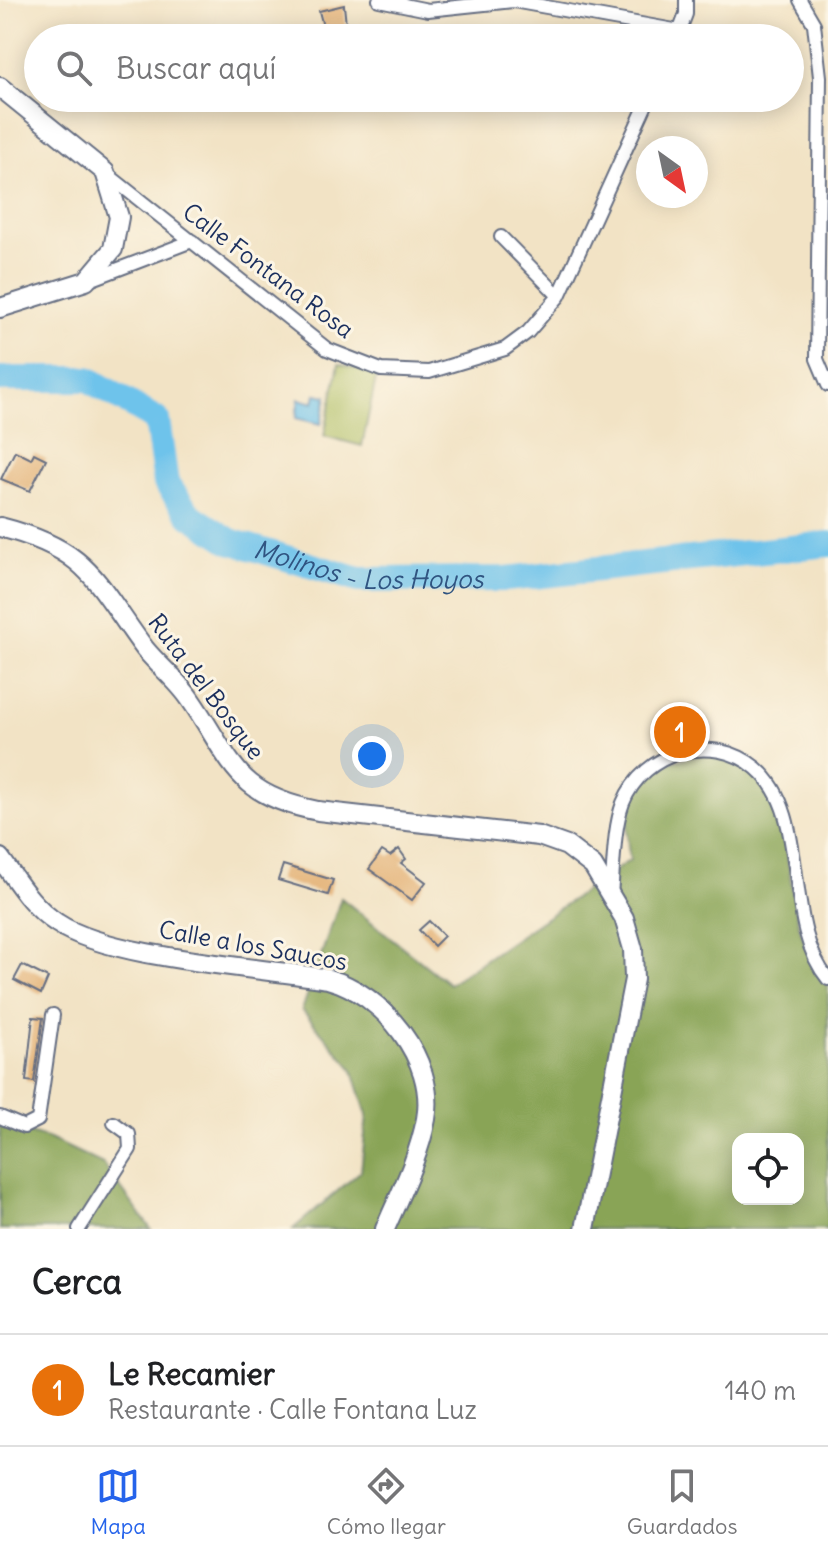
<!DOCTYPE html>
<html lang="es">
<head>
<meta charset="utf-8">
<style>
	:root { --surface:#fff; --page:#f2f2f2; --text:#202124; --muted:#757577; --line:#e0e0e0; --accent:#2563eb }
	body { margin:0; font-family:Delius,sans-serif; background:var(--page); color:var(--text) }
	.controls { position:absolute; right:24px; bottom:24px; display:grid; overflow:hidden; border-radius:16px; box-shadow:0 4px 20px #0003 }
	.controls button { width:72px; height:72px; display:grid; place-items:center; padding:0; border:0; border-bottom:2px solid var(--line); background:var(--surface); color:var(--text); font:40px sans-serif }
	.compass { position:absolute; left:636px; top:136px; width:72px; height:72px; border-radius:50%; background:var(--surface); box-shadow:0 4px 20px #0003; rotate:147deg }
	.you { position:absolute; left:372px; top:756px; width:28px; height:28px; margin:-20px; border:6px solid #fff; border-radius:50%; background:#1a73e8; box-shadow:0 0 0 12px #1a73e833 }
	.badge { display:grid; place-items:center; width:52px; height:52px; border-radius:50%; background:var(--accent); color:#fff; font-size:26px; font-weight:700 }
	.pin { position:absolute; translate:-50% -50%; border:4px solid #fff; box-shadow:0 2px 8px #0006 }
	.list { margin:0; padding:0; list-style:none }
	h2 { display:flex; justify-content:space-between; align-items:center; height:104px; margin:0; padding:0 32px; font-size:34px }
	h2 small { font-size:26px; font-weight:400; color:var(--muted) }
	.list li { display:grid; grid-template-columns:52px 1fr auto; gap:24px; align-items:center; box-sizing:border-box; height:112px; padding:0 32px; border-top:2px solid var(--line) }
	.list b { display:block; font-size:30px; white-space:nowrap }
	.list p { margin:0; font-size:26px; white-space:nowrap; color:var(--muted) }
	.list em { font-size:26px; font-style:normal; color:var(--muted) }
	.icon { flex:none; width:44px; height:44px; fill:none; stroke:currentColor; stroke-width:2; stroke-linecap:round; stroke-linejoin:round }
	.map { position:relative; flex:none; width:828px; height:1229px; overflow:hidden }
	.search { position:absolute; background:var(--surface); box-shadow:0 4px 20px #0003; left:24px; right:24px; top:24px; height:88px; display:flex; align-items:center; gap:20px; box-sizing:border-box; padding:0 28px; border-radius:44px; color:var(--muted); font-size:30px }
	.sheet { height:216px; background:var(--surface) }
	nav { display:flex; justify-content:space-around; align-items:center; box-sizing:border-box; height:112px; border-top:2px solid var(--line); background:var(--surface); font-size:22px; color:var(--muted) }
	nav a { display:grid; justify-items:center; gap:4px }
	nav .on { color:var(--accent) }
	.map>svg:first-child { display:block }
	.green { fill:#acbc5f; stroke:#64765e; stroke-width:2 }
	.forest { fill:#89a456; stroke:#526a5a; stroke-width:2; fill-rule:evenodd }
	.water { fill:#6ec3eb; stroke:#4479a4; stroke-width:2 }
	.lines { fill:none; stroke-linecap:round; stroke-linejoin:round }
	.river { stroke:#6ec3eb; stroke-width:26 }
	.building { fill:#e4b479 }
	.street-casing { stroke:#666e82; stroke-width:16 }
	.secondary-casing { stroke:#666e82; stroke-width:22 }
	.street { stroke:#fff; stroke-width:12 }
	.secondary { stroke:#fff; stroke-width:18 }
	.labels { text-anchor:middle; stroke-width:6; stroke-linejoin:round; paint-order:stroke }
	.street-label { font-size:24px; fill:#1b2f5e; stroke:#fcf5e5 }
	.water-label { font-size:26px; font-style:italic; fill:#305481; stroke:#fcf5e5 }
</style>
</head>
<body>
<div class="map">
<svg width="828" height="1229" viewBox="0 0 828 1229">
	<rect width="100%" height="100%" fill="#fcf5e5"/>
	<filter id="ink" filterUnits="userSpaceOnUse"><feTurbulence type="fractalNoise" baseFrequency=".0125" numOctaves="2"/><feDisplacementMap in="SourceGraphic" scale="16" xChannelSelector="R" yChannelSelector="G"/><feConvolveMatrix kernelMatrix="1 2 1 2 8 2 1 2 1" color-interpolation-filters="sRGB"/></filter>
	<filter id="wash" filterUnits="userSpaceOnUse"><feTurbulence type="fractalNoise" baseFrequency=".006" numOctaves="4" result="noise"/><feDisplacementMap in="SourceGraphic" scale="32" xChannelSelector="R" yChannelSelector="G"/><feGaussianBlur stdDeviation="1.8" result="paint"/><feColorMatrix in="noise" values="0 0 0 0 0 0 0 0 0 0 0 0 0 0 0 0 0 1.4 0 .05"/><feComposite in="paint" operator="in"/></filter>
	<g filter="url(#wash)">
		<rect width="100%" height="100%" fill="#f2e3c5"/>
		<path class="green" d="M 339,364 L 377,374 L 362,446 L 324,436 Z"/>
		<path class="forest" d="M 710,754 C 806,777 776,876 807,948 C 812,962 816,976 828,985 L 828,1229 L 293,1229 L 361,1171 L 367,1115 L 352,1068 L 302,1010 L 341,898 L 449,984 L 630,860 C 618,796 644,759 710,754 ZM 738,1139 L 798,1139 L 798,1199 L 738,1199 Z
			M 0,1124 L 50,1139 L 103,1164 L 151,1229 L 0,1229 Z"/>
		<path class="water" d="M 316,394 L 327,396 L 321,424 L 296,418 L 299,399 L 314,403 Z"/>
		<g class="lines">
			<path class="river" id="s1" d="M 0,379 L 88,379 L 157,420 L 166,483 L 190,515 L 230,541 L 359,580 L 506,579 L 828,544"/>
		</g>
		<g id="blocks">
			<path class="building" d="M 344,5 L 347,35 L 326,38 L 319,11 Z
				M 15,451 L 31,459 L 34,453 L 46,459 L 30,491 L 1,479 Z
				M 687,723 L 690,740 L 674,743 L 670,726 Z
				M 399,849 L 406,859 L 401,863 L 426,882 L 412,900 L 369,869 L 382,851 L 390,856 Z
				M 283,865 L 333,880 L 328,895 L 278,880 Z
				M 429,921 L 444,936 L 434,946 L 419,930 Z
				M 22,965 L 48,978 L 41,994 L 14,980 Z
				M 33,1017 L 43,1018 L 34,1082 L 26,1081 Z"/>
		</g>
	</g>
	<g filter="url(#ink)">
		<use href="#blocks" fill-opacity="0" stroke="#666e82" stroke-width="2"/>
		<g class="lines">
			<g class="street-casing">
				<path id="street" d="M 379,0 L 428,10 L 513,1 L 680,31
					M 800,0 L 814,24 L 820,77 L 817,359 L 828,385
					M 678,35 L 686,14 L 686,0
					M 107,174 L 327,349 L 381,370 L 429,372 L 505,349 L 528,332 L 559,296 L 649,98
					M 501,237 L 559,296
					M 90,280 L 192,241
					M 611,894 C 614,866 613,830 623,803 C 644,751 712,732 756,768 C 812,815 781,922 828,979
					M 0,1117 L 24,1127 L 38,1120 L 53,1015
					M 79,1229 L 130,1149 L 129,1134 L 114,1123"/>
			</g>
			<g class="secondary-casing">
				<path id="secondary" d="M 0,87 L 105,172 L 119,217 L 113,249 L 86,281 L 0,308
					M 0,527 C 90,550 94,580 145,649 C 159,666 178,681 190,699 C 233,761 234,795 318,811 L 539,836 L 567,846 L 593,866 L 624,918 L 633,949 L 634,979 L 585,1229
					M 0,858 C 17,881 32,907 57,923 C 110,959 259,967 328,979 C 382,993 437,1060 426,1119 C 419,1157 400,1194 385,1229"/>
			</g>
			<use href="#street" class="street"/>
			<use href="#secondary" class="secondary"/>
		</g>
	</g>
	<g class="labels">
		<g class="street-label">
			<text transform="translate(268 271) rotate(37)" y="8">Calle Fontana Rosa</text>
			<text transform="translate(206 687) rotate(53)" y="8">Ruta del Bosque</text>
			<text transform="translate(253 946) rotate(10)" y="8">Calle a los Saucos</text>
		</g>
		<g class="water-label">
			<text dy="9" stroke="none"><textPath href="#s1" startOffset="462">Molinos - Los Hoyos</textPath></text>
		</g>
	</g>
</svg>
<div class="controls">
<button><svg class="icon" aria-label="locate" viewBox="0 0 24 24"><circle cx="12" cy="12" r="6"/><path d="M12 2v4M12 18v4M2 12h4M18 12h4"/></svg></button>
</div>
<svg class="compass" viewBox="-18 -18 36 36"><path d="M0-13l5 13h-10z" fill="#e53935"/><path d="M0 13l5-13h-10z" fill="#757577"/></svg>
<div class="you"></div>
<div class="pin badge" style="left:680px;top:732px;background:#e8710a">1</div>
<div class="search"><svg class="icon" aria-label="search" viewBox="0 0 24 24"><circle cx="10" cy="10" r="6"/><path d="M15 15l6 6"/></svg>Buscar aquí</div>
</div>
<section class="sheet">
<h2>Cerca<small></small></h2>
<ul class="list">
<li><span class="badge" style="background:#e8710a">1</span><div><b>Le Recamier</b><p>Restaurante · Calle Fontana Luz</p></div><em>140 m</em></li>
</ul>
</section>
<nav>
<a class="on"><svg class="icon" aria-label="map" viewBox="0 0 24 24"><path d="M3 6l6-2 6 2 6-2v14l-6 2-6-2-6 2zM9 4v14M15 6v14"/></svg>Mapa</a>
<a><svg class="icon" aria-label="directions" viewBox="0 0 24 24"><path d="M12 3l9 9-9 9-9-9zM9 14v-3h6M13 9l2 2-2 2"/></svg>Cómo llegar</a>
<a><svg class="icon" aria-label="saved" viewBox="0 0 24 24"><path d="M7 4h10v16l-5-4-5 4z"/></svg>Guardados</a>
</nav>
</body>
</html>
